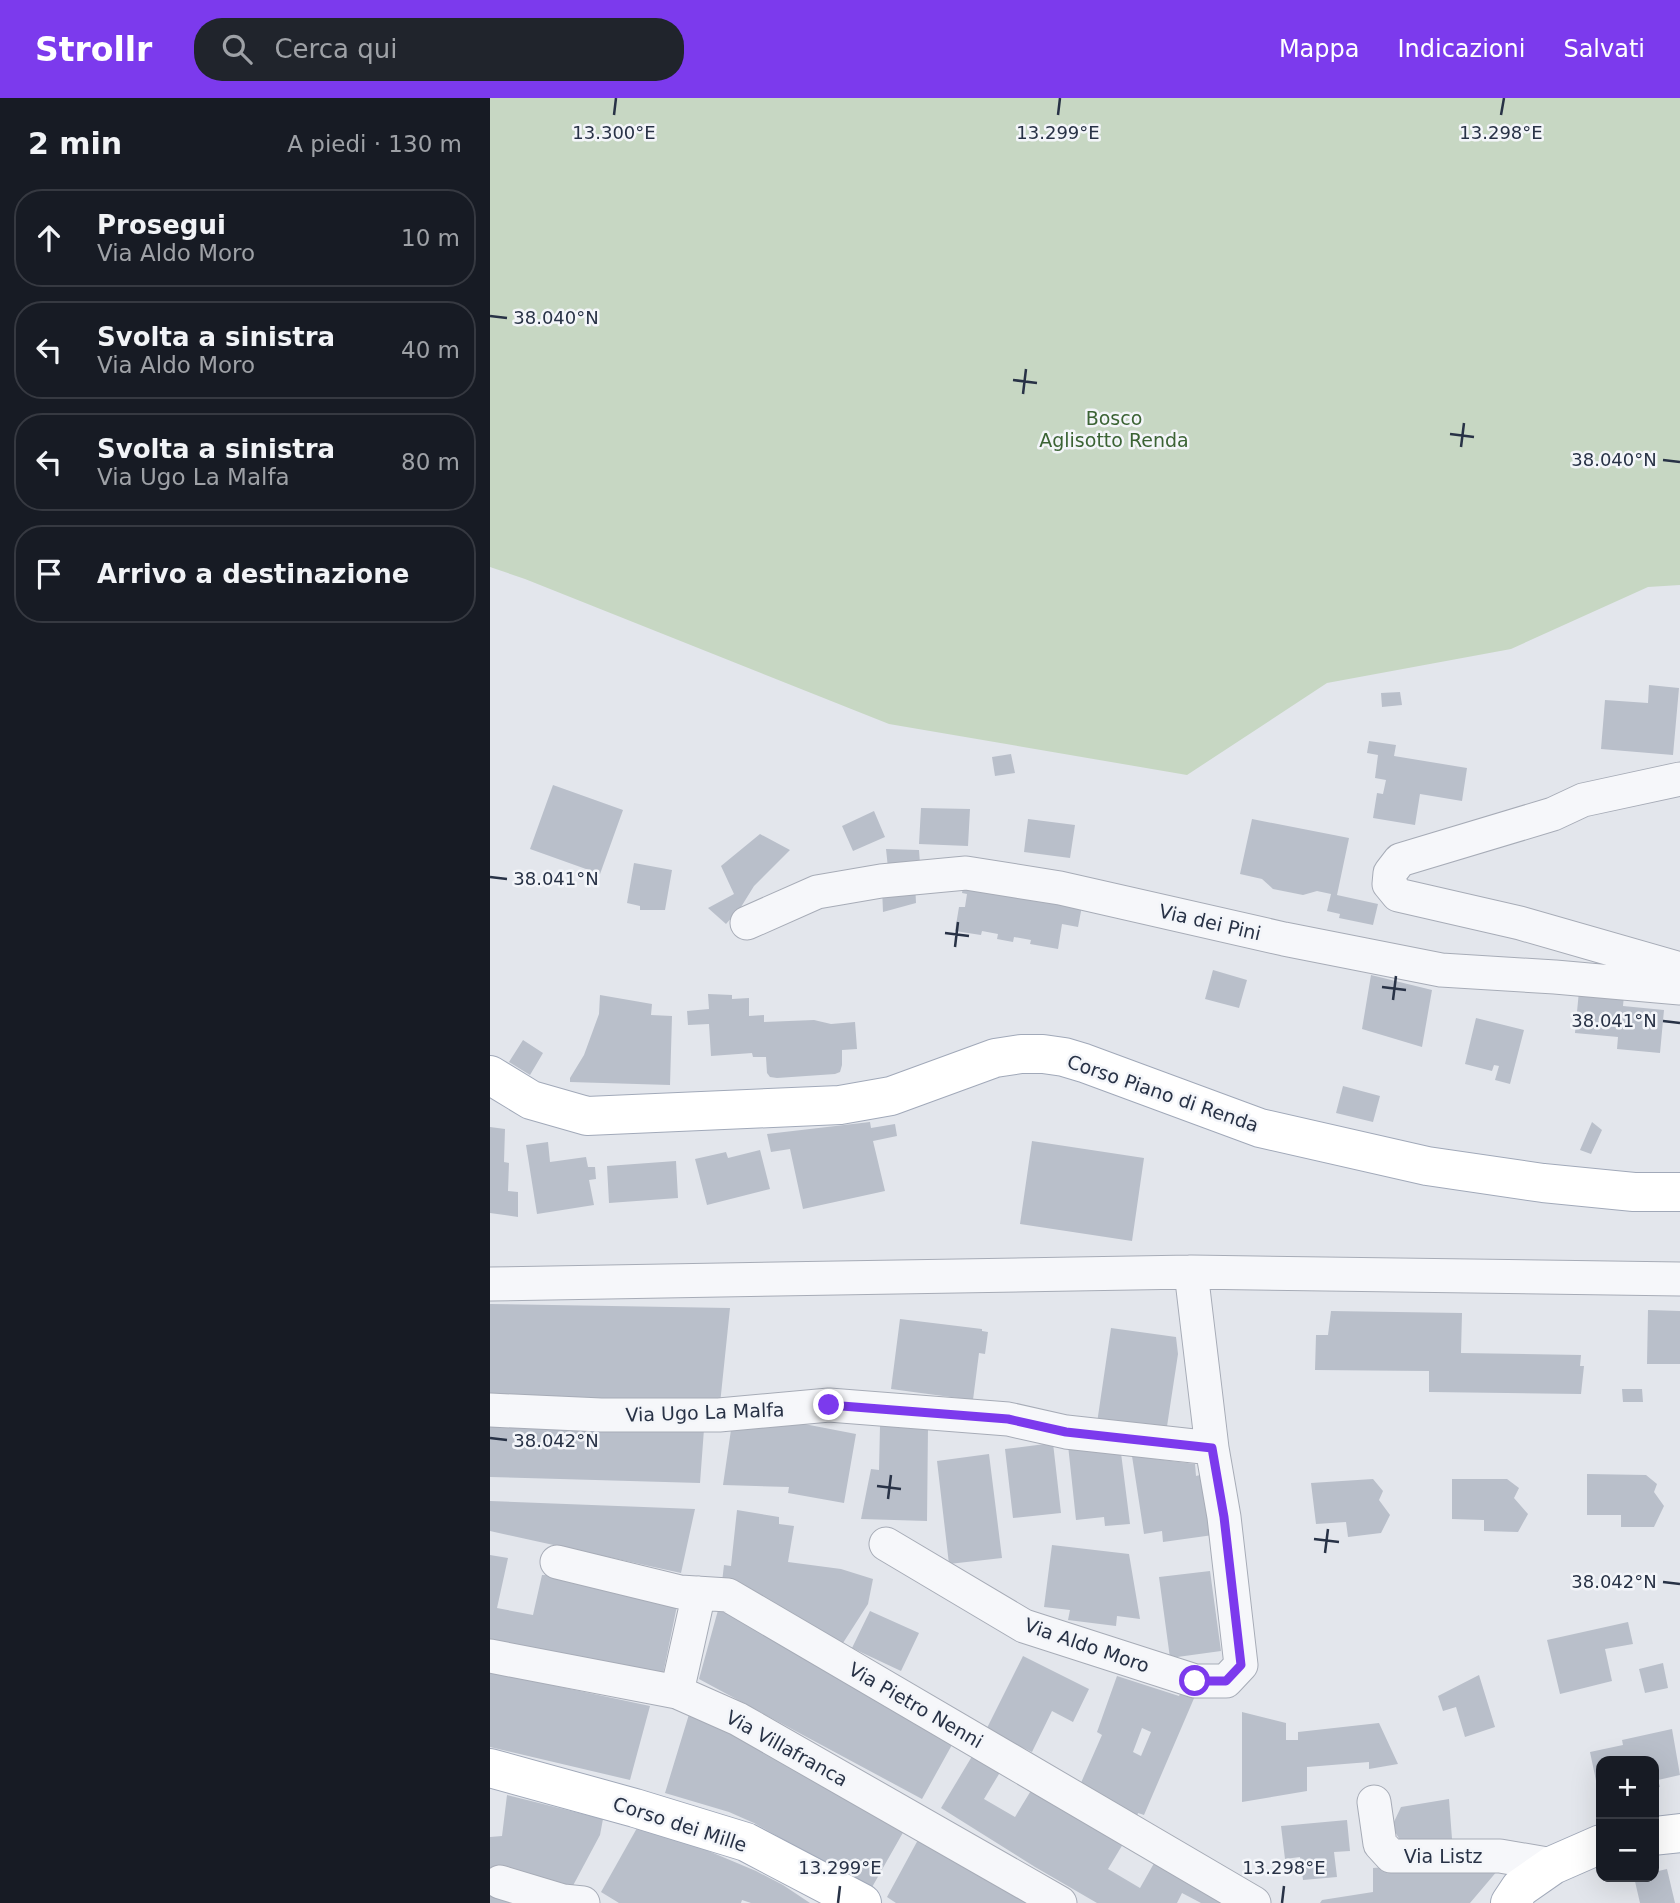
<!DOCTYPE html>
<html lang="it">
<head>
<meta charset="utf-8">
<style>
	:root { --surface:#171b24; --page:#20242c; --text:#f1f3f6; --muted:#9ea1a6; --line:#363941; --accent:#7c3aed }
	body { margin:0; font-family:"DejaVu Sans",sans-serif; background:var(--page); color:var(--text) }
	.controls { position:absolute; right:21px; bottom:21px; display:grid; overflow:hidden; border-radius:14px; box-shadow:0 7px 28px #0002 }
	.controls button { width:63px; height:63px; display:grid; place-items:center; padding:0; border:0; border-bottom:2px solid var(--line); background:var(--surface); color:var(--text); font:35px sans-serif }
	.stop { position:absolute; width:21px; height:21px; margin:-16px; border:5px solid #7c3aed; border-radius:50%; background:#fff }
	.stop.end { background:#7c3aed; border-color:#fff; box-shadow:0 2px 7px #0008 }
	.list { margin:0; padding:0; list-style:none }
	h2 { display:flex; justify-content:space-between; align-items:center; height:91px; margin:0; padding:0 28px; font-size:30px }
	h2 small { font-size:23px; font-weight:400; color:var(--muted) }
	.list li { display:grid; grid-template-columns:46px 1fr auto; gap:21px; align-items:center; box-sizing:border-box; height:98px; margin:0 14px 14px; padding:0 14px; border:2px solid var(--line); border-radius:28px }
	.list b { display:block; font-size:26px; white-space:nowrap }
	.list p { margin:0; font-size:23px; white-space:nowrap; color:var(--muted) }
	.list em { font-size:23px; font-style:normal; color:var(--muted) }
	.icon { flex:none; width:38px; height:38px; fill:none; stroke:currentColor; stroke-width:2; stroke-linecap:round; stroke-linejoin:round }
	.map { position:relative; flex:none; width:1190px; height:1805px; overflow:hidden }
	header { display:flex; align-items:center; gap:42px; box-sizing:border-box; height:98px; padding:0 35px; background:var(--accent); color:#fff }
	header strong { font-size:33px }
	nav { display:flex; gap:38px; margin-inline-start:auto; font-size:24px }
	.search { width:490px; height:63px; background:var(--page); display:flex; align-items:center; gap:18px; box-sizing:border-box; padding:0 24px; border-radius:28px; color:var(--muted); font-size:26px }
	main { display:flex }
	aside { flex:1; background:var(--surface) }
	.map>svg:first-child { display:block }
	.green { fill:#c7d7c3 }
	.building { fill:#b9bfca; fill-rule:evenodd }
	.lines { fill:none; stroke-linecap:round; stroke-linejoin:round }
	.minor-casing { stroke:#a7acb7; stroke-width:35 }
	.major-casing { stroke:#a1a9b9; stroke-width:40 }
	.minor { stroke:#f6f7fa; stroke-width:33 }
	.major { stroke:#fff; stroke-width:38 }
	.route { stroke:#7c3aed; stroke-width:9 }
	.ticks { fill:none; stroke:#283246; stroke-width:2.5 }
	.labels { text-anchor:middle; stroke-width:5; stroke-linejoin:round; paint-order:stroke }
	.park-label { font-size:19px; fill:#3b6334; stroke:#f3f5f9 }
	.street-label { font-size:19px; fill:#283246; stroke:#f3f5f9 }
	.ticks-label { font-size:18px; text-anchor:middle; fill:#283246; stroke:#f3f5f9; stroke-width:5; stroke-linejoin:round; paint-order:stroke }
</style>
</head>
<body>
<header>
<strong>Strollr</strong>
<div class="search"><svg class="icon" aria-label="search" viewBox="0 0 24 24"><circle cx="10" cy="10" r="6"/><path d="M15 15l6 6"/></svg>Cerca qui</div>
<nav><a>Mappa</a><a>Indicazioni</a><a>Salvati</a></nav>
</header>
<main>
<aside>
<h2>2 min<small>A piedi · 130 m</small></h2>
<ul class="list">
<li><svg class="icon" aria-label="ahead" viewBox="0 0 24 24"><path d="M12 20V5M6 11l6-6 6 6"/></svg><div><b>Prosegui</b><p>Via Aldo Moro</p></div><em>10 m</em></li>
<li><svg class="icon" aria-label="left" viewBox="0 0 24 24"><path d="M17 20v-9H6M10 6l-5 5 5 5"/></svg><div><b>Svolta a sinistra</b><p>Via Aldo Moro</p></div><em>40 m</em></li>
<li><svg class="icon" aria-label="left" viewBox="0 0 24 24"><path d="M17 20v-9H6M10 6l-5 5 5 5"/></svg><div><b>Svolta a sinistra</b><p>Via Ugo La Malfa</p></div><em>80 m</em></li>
<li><svg class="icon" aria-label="arrive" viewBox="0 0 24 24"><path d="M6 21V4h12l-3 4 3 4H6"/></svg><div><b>Arrivo a destinazione</b></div></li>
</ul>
</aside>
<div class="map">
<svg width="1190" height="1805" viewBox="0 0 1190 1805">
	<rect width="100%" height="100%" fill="#e3e6ec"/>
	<path class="green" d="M 0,0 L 1190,0 L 1190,487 L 1158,489 L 1021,551 L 837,585 L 697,677 L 399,626 L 35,481 L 0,469 Z"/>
	<path class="building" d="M 1159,587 L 1189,590 L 1183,657 L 1111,651 L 1115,602 L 1158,605 Z
		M 910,594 L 912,607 L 892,609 L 891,595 Z
		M 879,643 L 906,647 L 904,658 L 977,670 L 972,703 L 930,696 L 925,727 L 883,720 L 887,695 L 893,696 L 896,682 L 885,680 L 888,657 L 877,655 Z
		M 521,656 L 525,675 L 505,678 L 502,659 Z
		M 63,687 L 133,712 L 110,776 L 40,751 Z
		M 431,710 L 480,711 L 478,748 L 429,746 Z
		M 384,713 L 395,739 L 363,753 L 352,728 Z
		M 538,721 L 585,727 L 580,760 L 534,754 Z
		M 762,721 L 859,740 L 847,797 L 888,806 L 883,827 L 849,820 L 850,816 L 837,813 L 841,796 L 827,793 L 813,797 L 783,791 L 772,781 L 750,776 Z
		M 270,736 L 300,752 L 264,788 L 251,809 L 236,826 L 218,810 L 244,796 L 231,768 Z
		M 396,751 L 429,752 L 430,766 L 398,770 Z
		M 144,765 L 182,772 L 175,812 L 150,812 L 150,808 L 137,805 Z
		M 474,783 L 593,803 L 588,829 L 572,826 L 568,851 L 540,846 L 541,842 L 524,839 L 523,844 L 507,841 L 508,836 L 492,833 L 491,837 L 465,833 L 469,809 L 475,809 L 477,796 L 472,795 Z
		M 425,785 L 426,805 L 393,814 L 392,790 Z
		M 723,872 L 757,882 L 749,910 L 715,901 Z
		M 881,877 L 942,892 L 932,949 L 872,931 Z
		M 1089,893 L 1134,897 L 1133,908 L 1174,912 L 1170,955 L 1127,951 L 1128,939 L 1085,935 Z
		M 218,896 L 242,897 L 242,901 L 259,900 L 259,918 L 274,917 L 274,924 L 324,922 L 341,926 L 365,924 L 367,951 L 352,952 L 352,967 L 350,974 L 345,976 L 287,980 L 280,979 L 277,975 L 276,959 L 263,959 L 262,955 L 221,958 L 219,926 L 198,927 L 197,913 L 219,911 Z
		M 110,897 L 162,906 L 161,917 L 182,918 L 180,987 L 80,984 L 80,980 L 94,957 L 109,916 Z
		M 986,920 L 1034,932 L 1020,986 L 1005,982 L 1009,968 L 1004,967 L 1002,973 L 975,966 Z
		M 33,942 L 53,955 L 40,977 L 19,964 Z
		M 853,988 L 890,998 L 883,1024 L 846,1015 Z
		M 380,1024 L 381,1030 L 405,1026 L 407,1038 L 383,1043 L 395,1093 L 313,1111 L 300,1051 L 281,1054 L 277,1036 Z
		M 1102,1024 L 1112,1032 L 1101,1056 L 1090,1052 Z
		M 0,1029 L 15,1031 L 14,1064 L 19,1065 L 18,1093 L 28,1094 L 28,1119 L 0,1115 Z
		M 542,1043 L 654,1060 L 642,1143 L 530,1126 Z
		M 58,1044 L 60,1064 L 96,1059 L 98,1069 L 105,1069 L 106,1081 L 99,1082 L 104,1107 L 47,1116 L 36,1047 Z
		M 270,1052 L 280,1091 L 217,1107 L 205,1061 L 236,1054 L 238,1060 Z
		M 186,1063 L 188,1100 L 119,1105 L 117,1068 Z
		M 0,1206 L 240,1210 L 230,1306 L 0,1300 Z
		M 1158,1212 L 1190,1213 L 1190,1266 L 1157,1266 Z
		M 841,1213 L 972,1215 L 971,1255 L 1091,1257 L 1090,1268 L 1094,1268 L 1091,1296 L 939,1294 L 939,1273 L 825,1272 L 826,1237 L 838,1237 Z
		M 410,1221 L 492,1231 L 492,1233 L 498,1234 L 495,1256 L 489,1255 L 483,1302 L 401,1291 Z
		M 621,1230 L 686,1239 L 688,1256 L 676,1335 L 607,1325 Z
		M 1132,1291 L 1152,1291 L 1153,1304 L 1133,1304 Z
		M 242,1325 L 309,1325 L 366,1336 L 354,1405 L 298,1395 L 299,1389 L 233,1387 Z
		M 0,1326 L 214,1331 L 210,1385 L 0,1379 Z
		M 390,1328 L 438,1329 L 437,1423 L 371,1421 L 381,1371 L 389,1372 Z
		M 563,1345 L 571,1415 L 523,1420 L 515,1351 Z
		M 578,1347 L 631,1355 L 640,1426 L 615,1428 L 614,1419 L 586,1422 Z
		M 499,1356 L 512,1460 L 459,1466 L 447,1363 Z
		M 642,1358 L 705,1366 L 706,1378 L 714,1376 L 723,1437 L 673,1444 L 672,1433 L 654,1436 Z
		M 1097,1376 L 1156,1377 L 1167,1386 L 1164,1394 L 1174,1408 L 1164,1429 L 1131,1429 L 1131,1417 L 1097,1417 Z
		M 883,1381 L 893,1393 L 889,1402 L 900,1417 L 891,1435 L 858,1439 L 856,1424 L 826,1426 L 821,1385 Z
		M 962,1381 L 1017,1381 L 1029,1390 L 1024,1400 L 1038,1416 L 1028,1434 L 994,1433 L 994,1422 L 962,1421 Z
		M 0,1403 L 205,1411 L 191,1475 L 0,1433 Z
		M 247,1412 L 289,1419 L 289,1426 L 304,1428 L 298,1464 L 351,1471 L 383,1481 L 378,1506 L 353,1545 L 254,1489 L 232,1484 L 234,1467 L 241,1468 Z
		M 562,1447 L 639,1456 L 650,1521 L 627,1518 L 626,1528 L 578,1522 L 580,1512 L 554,1509 Z
		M 0,1457 L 18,1460 L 7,1510 L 43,1517 L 52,1477 L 86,1478 L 188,1503 L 173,1576 L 0,1544 Z
		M 720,1473 L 731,1553 L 680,1560 L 669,1479 Z
		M 230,1505 L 463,1645 L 432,1701 L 209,1581 Z
		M 380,1513 L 429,1535 L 411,1573 L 362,1550 Z
		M 1138,1524 L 1143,1546 L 1115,1551 L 1122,1583 L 1070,1596 L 1057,1542 Z
		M 533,1558 L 599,1591 L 583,1624 L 562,1613 L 542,1654 L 496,1632 Z
		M 1173,1565 L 1178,1590 L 1155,1595 L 1149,1571 Z
		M 0,1574 L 160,1608 L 140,1682 L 0,1649 Z
		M 989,1577 L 1005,1629 L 975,1639 L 966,1609 L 953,1613 L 948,1598 Z
		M 627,1578 L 689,1598 L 692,1592 L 705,1598 L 654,1717 L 648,1715 L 647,1719 L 590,1687 L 612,1637 L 607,1634 ZM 652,1630 L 661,1634 L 651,1658 L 643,1654 Z
		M 200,1613 L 415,1731 L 381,1791 L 264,1725 L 239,1714 L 175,1695 Z
		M 752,1614 L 796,1625 L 796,1642 L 808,1642 L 808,1634 L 889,1625 L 908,1666 L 879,1671 L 879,1664 L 817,1669 L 817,1693 L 752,1704 Z
		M 1182,1631 L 1190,1677 L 1168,1682 L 1170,1689 L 1164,1690 L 1164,1663 L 1111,1663 L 1111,1696 L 1109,1697 L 1100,1654 L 1133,1647 L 1132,1642 Z
		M 484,1655 L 512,1671 L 494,1701 L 525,1719 L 545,1686 L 636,1741 L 618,1771 L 650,1790 L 667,1760 L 743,1805 L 711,1805 L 692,1795 L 687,1805 L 607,1805 L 545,1769 L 451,1710 Z
		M 17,1697 L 113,1721 L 110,1737 L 78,1797 L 0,1781 L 0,1739 L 12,1738 Z
		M 959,1701 L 963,1754 L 913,1748 L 902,1728 L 911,1709 Z
		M 857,1722 L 860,1753 L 844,1754 L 847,1779 L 813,1782 L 810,1759 L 795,1761 L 791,1728 Z
		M 147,1730 L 209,1749 L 266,1773 L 293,1787 L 320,1805 L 261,1805 L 252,1802 L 251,1805 L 129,1805 L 111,1794 Z
		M 429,1740 L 542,1805 L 406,1805 L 397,1799 Z
		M 895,1769 L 1008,1772 L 980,1805 L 830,1805 L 832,1802 L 883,1794 L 883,1770 Z
		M 1177,1771 L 1185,1805 L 1150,1805 L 1144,1779 L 1164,1779 L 1164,1774 Z
		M 0,1795 L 35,1805 L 0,1805 Z"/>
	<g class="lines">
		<g class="minor-casing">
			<path id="minor" d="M 1190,681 L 1093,702 L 1063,716 L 910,762 L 900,775 L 899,786 L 908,797 L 1030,825 L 1190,871
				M 257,825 L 327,794 L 391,783 L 476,775 L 570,790 L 794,841 L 951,872 L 1065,879 L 1190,890
				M 0,1186 L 701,1174 L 1190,1181
				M 0,1312 L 111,1317 L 229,1317 L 339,1307 L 518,1321 L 576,1334 L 722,1350
				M 396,1446 L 534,1528 L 705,1583 L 736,1583 L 751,1567 L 734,1419 L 722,1350 L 701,1174
				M 67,1464 L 190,1494 L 238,1497 L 764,1805
				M 0,1558 L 187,1594 L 248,1621 L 570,1805
				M 187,1594 L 209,1495
				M 884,1704 L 890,1746 L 901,1758 L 1010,1758 L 1063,1767
				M 10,1784 L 73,1803 L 93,1805"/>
		</g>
		<g class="major-casing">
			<path id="major" d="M 0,977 L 41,1002 L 97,1018 L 350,1007 L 401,998 L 505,960 L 531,956 L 553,956 L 574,959 L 594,965 L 770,1030 L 937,1068 L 1053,1085 L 1144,1094 L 1190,1094
				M 0,1670 L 145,1710 L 256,1744 L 372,1805
				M 1164,1738 L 1190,1735
				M 1020,1805 L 1030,1790 L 1063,1767 L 1111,1746"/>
		</g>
		<use href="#minor" class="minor"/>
		<use href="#major" class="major"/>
	</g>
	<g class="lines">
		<path class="route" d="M 339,1307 L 518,1321 L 576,1334 L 722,1350 L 734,1419 L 751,1567 L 736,1583 L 705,1583"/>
	</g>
	<path class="ticks" d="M 124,17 L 126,0M 568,17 L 570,0M 1011,17 L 1014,0M 0,218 L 17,220M 523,282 L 547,285M 533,296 L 536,271M 960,336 L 984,339M 971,349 L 974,325M 1173,362 L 1190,364M 0,779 L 17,781M 455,835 L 479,838M 465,849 L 468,824M 892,889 L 916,892M 903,902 L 906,878M 1173,923 L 1190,925M 0,1340 L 17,1342M 387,1388 L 411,1391M 398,1401 L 401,1377M 824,1441 L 849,1444M 835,1455 L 838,1431M 1173,1484 L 1190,1486M 348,1805 L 350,1788M 792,1805 L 794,1788"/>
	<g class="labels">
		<g class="park-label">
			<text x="624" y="327">Bosco<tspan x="624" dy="22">Aglisotto Renda</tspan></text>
		</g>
		<g class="street-label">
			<text transform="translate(720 824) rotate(13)" y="7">Via dei Pini</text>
			<text transform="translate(673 995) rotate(19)" y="7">Corso Piano di Renda</text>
			<text transform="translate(215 1314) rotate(-2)" y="7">Via Ugo La Malfa</text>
			<text transform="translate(597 1547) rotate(19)" y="7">Via Aldo Moro</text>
			<text transform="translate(426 1607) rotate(30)" y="7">Via Pietro Nenni</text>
			<text transform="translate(297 1650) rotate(29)" y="7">Via Villafranca</text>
			<text transform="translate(190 1726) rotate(18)" y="7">Corso dei Mille</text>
			<text x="953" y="1765">Via Listz</text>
		</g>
	</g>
	<g class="ticks-label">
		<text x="124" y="41">13.300°E</text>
		<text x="568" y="41">13.299°E</text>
		<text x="1011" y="41">13.298°E</text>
		<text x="66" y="226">38.040°N</text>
		<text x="1124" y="368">38.040°N</text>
		<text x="66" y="787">38.041°N</text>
		<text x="1124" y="929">38.041°N</text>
		<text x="66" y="1349">38.042°N</text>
		<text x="1124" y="1490">38.042°N</text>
		<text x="350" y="1776">13.299°E</text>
		<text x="794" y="1776">13.298°E</text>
	</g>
</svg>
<div class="controls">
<button>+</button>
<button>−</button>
</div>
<div class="stop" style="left:705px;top:1583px"></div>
<div class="stop end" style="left:339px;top:1307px"></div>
</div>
</main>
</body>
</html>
